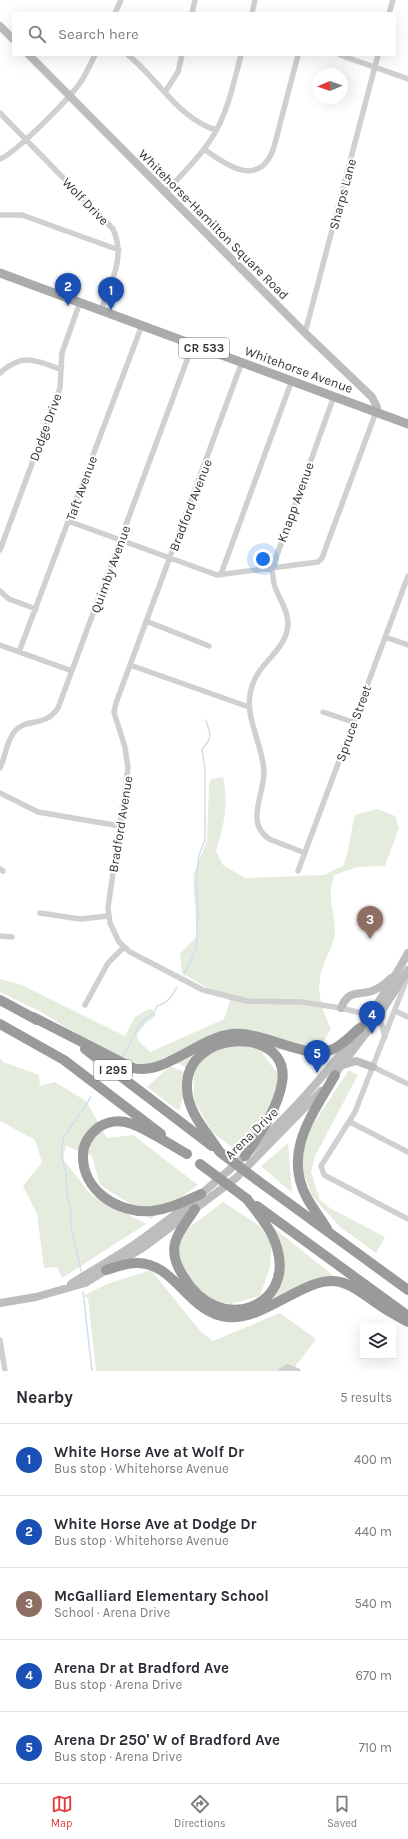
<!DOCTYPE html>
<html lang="en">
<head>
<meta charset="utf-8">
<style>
	:root { --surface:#fff; --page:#f2f2f3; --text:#2b2b33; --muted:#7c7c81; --line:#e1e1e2; --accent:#e83637 }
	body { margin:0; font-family:Karla,sans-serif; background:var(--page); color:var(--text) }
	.controls { position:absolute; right:12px; bottom:12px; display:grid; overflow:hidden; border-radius:0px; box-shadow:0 4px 16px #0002 }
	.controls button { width:36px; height:36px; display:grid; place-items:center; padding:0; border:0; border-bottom:1px solid var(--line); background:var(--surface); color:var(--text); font:20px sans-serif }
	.compass { position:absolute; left:312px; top:68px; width:36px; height:36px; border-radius:50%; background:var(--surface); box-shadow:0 4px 16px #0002; rotate:268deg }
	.you { position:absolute; left:263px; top:559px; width:14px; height:14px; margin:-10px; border:3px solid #fff; border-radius:50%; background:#1a73e8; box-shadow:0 0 0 6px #1a73e833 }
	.badge { display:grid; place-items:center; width:26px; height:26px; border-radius:50%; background:var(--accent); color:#fff; font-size:13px; font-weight:700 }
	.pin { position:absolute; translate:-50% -33px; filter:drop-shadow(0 1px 2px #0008) }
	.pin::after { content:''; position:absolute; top:21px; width:14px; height:12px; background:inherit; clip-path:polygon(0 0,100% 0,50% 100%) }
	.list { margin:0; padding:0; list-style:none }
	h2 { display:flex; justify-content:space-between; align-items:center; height:52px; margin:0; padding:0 16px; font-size:17px }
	h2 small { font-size:13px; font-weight:400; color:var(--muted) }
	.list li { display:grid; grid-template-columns:26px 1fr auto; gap:12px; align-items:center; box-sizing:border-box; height:72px; padding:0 16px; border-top:1px solid var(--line) }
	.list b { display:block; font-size:15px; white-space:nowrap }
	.list p { margin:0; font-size:13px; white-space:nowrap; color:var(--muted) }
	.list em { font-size:13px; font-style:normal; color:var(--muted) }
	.icon { flex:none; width:22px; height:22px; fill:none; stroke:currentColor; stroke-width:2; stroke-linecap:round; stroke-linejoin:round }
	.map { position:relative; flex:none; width:408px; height:1371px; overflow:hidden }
	.search { position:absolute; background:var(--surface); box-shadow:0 4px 16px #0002; left:12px; right:12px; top:12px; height:44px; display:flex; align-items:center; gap:10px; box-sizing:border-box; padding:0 14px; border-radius:0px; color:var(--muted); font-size:15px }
	.sheet { height:412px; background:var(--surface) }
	nav { display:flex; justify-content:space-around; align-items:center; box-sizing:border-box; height:56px; border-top:1px solid var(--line); background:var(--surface); font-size:11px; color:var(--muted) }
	nav a { display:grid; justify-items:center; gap:2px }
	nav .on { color:var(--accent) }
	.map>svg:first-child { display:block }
	.green { fill:#e5ecde }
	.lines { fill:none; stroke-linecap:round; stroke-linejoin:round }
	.stream { stroke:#cedfee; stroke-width:1.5 }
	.street { stroke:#d0d0d0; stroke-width:5.5 }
	.secondary { stroke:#bdbdbd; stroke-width:8 }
	.primary { stroke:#ababab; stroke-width:9 }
	.highway { stroke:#9a9a9a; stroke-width:10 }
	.highway-bridge { stroke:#9a9a9a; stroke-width:10 }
	.labels { text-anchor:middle; stroke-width:4; stroke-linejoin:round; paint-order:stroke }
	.shield { fill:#fff; stroke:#707070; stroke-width:1 }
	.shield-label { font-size:12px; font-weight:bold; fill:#333 }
	.street-label { font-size:13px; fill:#333; stroke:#fff }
</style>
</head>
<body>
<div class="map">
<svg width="408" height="1371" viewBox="0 0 408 1371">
	<rect width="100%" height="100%" fill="#fff"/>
	<path class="green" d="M 223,777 C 229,805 224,825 216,851 L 223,865 L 245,878 L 324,875 L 343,866 C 350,850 350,832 355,815 L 377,809 L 395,816 L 399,828 L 385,866 L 357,867 L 335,875 C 326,892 334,910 335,929 C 335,947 321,963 320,979 C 317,996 324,1014 331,1029 L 324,1041 L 262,1053 L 279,1075 L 271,1108 L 256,1132 L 237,1151 L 212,1132 L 194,1100 L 194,1072 L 166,1057 L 144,1067 L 82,1037 L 41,1012 L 0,992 L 0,979 L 22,985 L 125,1036 L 135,1017 L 148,1009 L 152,1009 L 156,1016 L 147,1022 L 137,1034 L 138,1040 L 150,1052 L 224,1019 L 230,1001 L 182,973 L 180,954 L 197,936 L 193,875 L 207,841 L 209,785 L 211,779 Z
		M 0,1058 L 3,1062 L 39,1075 L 40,1086 L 55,1082 L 86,1101 L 107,1138 L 133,1135 L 198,1185 L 151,1219 L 135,1207 L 100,1185 L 92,1156 L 66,1146 L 63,1159 L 91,1195 L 146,1224 L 62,1278 L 57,1267 L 44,1268 L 37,1214 L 23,1186 L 42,1162 L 35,1140 L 0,1121 Z
		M 170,1066 L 184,1072 L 184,1095 L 179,1111 L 147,1087 Z
		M 349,1070 L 358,1075 L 315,1156 L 311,1172 L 320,1200 L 330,1208 L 385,1237 L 376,1253 L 340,1227 L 312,1196 L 303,1172 L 302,1157 L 306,1135 Z
		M 288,1143 L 292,1193 L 261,1166 Z
		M 223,1202 L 260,1226 L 272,1244 L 270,1267 L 260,1296 L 231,1304 L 205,1299 L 180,1261 L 175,1238 Z
		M 269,1224 L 336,1278 L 266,1303 L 279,1284 Z
		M 151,1270 L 201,1332 L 213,1341 L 280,1313 L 316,1339 L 292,1371 L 96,1371 L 88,1298 L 83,1296 L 107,1284 Z"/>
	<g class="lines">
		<path class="stream" d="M 184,975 L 196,949 L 198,910 L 196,884 L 199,855 L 205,840 L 205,769 L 202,750 C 204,746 208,743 209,739 C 212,734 207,726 206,720
			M 122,1058 L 139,1026 L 144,1020 L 154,1013 L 157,1006 C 168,1003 172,996 177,987
			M 81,1271 L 71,1226 L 71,1211 L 67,1195 L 66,1173 L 61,1153 L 64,1137 L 91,1097
			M 83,1292 L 92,1371"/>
		<path class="street" d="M 115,13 L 121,0
			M 192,13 L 195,0
			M 252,13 L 255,0
			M 389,13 L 393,0
			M 128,55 C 158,79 179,119 216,130
			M 340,55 L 408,79
			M 165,92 L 178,72 L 182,55
			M 0,113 L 113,229 C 126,257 111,283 101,310
			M 204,149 C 227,166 260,189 274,147 L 298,55
			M 0,159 C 17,152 72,96 82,80 C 87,72 91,63 95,55
			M 165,193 C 183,173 203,154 216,131 C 229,107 234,81 241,55
			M 0,215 L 22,215 L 119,250
			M 305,333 L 378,55
			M 242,362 L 116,703 L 114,712 L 116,719 L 125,747 L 128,768 L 108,908 L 110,923 L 119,942 L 130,952 L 203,990 L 247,1001 L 302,1002 L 341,1008 L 369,1015 L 376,1020 L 382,1025 L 385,1037
			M 0,373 C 22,353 35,360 60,369
			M 68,521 L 217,575 L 318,562 L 322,558 L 376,412
			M 0,550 L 60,388 L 62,353 L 80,302
			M 221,574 L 292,380
			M 0,591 L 9,599 L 36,609
			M 146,621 L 209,646
			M 385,637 L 408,645
			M 0,645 L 72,671
			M 19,652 L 142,325
			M 130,665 L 249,707
			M 323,712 L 353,722
			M 0,768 C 6,756 6,741 15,731 C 27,717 45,728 58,708 L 193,344
			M 0,793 L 38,812 L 120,826
			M 305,853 L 269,839 C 245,822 264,796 264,772 C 263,743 242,715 252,686 C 259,662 287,650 288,624 C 288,609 279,599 275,587 C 273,581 273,575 272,569 L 334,396
			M 0,869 L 3,871
			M 298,871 L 408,576
			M 40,913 L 80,919 L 108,916
			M 0,936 L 12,937
			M 408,976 L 355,1112 L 321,1166 L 324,1175 L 408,1219
			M 85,1005 L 108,963 L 124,947
			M 395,1011 L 408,1017
			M 373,1067 L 408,1084
			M 350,1122 L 408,1152
			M 0,1340 L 5,1371
			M 281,1371 L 288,1367 L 298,1371"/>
		<path class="secondary" d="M 0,26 L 13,39
			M 29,55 L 305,333 L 372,397 L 377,407 L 376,412
			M 341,1008 C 349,989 357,996 372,991 C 380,988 385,984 391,978
			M 343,1065 L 356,1061 L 373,1067
			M 331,1079 L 376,1020 L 408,970
			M 71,1284 C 95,1268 121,1255 145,1237 C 250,1161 345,1068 408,953
			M 0,1303 L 36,1297 L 85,1283 L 144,1247 L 236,1178 L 321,1091"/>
		<path class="primary" d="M 0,273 L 408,424"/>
		<path class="highway" d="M 0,1000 L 37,1020
			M 33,1017 L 133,1068 C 164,1076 198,1038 232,1034 C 264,1031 305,1060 331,1050 C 342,1046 351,1035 360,1028
			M 0,1024 L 64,1060 L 161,1134
			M 85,1049 L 212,1146
			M 219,1151 C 207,1132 188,1113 187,1089 C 184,1028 292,1025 282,1083 C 277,1111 259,1134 245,1156
			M 187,1154 C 172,1146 140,1124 125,1122 C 116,1120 107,1122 99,1127 C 90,1134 83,1144 83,1155 C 82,1191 119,1214 152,1211 C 170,1209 185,1201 201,1194
			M 257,1180 L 408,1290
			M 257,1206 L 404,1313
			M 195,1209 C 188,1220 178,1231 175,1243 C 172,1256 177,1267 184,1277 C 218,1336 295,1308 277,1248 C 272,1229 258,1214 247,1199
			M 327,1229 C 321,1218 313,1209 307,1198 C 282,1152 313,1114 335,1075
			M 106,1270 C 116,1267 126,1263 136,1263 C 175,1262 188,1313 227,1317 C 264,1322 308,1273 340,1282 C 355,1285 369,1299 382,1307 C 390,1312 399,1317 408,1322"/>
		<path class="highway-bridge" d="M 221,1153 L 257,1180
			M 200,1164 L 247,1199"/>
	</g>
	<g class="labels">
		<g class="shield">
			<rect x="179" y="338" width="50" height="20" rx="3"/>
			<rect x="94" y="1060" width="38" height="20" rx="3"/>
		</g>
		<g class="shield-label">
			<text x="204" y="352">CR 533</text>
			<text x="113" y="1074">I 295</text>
		</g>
		<g class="street-label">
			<text transform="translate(342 194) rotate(-75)" y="5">Sharps Lane</text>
			<text transform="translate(86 201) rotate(46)" y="5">Wolf Drive</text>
			<text transform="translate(214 224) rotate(45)" y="5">Whitehorse-Hamilton Square Road</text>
			<text transform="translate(299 369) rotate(20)" y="5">Whitehorse Avenue</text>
			<text transform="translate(45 427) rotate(-70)" y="5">Dodge Drive</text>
			<text transform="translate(81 488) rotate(-70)" y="5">Taft Avenue</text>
			<text transform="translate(295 502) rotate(-70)" y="5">Knapp Avenue</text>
			<text transform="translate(190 505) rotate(-69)" y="5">Bradford Avenue</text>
			<text transform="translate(110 569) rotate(-70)" y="5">Quimby Avenue</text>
			<text transform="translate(353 723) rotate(-70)" y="5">Spruce Street</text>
			<text transform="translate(120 824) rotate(-81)" y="5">Bradford Avenue</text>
			<text transform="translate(251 1133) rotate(-44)" y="5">Arena Drive</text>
		</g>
	</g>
</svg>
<div class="controls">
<button><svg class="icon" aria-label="layers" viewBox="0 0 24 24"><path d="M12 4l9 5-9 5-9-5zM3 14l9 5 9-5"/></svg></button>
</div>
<svg class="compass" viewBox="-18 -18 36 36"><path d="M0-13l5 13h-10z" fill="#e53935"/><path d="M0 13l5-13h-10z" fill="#7c7c81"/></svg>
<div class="you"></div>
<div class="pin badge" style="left:111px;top:310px;background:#1a4fb4">1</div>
<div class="pin badge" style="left:68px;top:306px;background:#1a4fb4">2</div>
<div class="pin badge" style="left:370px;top:939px;background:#8d6e63">3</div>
<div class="pin badge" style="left:372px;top:1034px;background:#1a4fb4">4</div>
<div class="pin badge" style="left:317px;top:1073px;background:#1a4fb4">5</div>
<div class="search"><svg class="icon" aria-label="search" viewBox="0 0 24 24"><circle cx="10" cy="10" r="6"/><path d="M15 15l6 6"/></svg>Search here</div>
</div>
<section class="sheet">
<h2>Nearby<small>5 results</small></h2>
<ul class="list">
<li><span class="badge" style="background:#1a4fb4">1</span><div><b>White Horse Ave at Wolf Dr</b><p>Bus stop · Whitehorse Avenue</p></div><em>400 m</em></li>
<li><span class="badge" style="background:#1a4fb4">2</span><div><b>White Horse Ave at Dodge Dr</b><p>Bus stop · Whitehorse Avenue</p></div><em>440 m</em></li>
<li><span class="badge" style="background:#8d6e63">3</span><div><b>McGalliard Elementary School</b><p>School · Arena Drive</p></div><em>540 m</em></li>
<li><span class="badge" style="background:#1a4fb4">4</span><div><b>Arena Dr at Bradford Ave</b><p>Bus stop · Arena Drive</p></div><em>670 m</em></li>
<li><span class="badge" style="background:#1a4fb4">5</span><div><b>Arena Dr 250' W of Bradford Ave</b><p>Bus stop · Arena Drive</p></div><em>710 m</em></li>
</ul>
</section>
<nav>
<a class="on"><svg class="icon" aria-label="map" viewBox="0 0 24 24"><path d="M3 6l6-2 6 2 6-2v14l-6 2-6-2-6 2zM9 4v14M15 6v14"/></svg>Map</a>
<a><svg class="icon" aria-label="directions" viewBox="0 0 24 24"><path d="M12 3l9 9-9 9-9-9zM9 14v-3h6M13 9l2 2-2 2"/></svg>Directions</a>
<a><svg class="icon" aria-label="saved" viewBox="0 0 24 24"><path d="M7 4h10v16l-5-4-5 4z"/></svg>Saved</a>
</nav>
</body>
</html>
